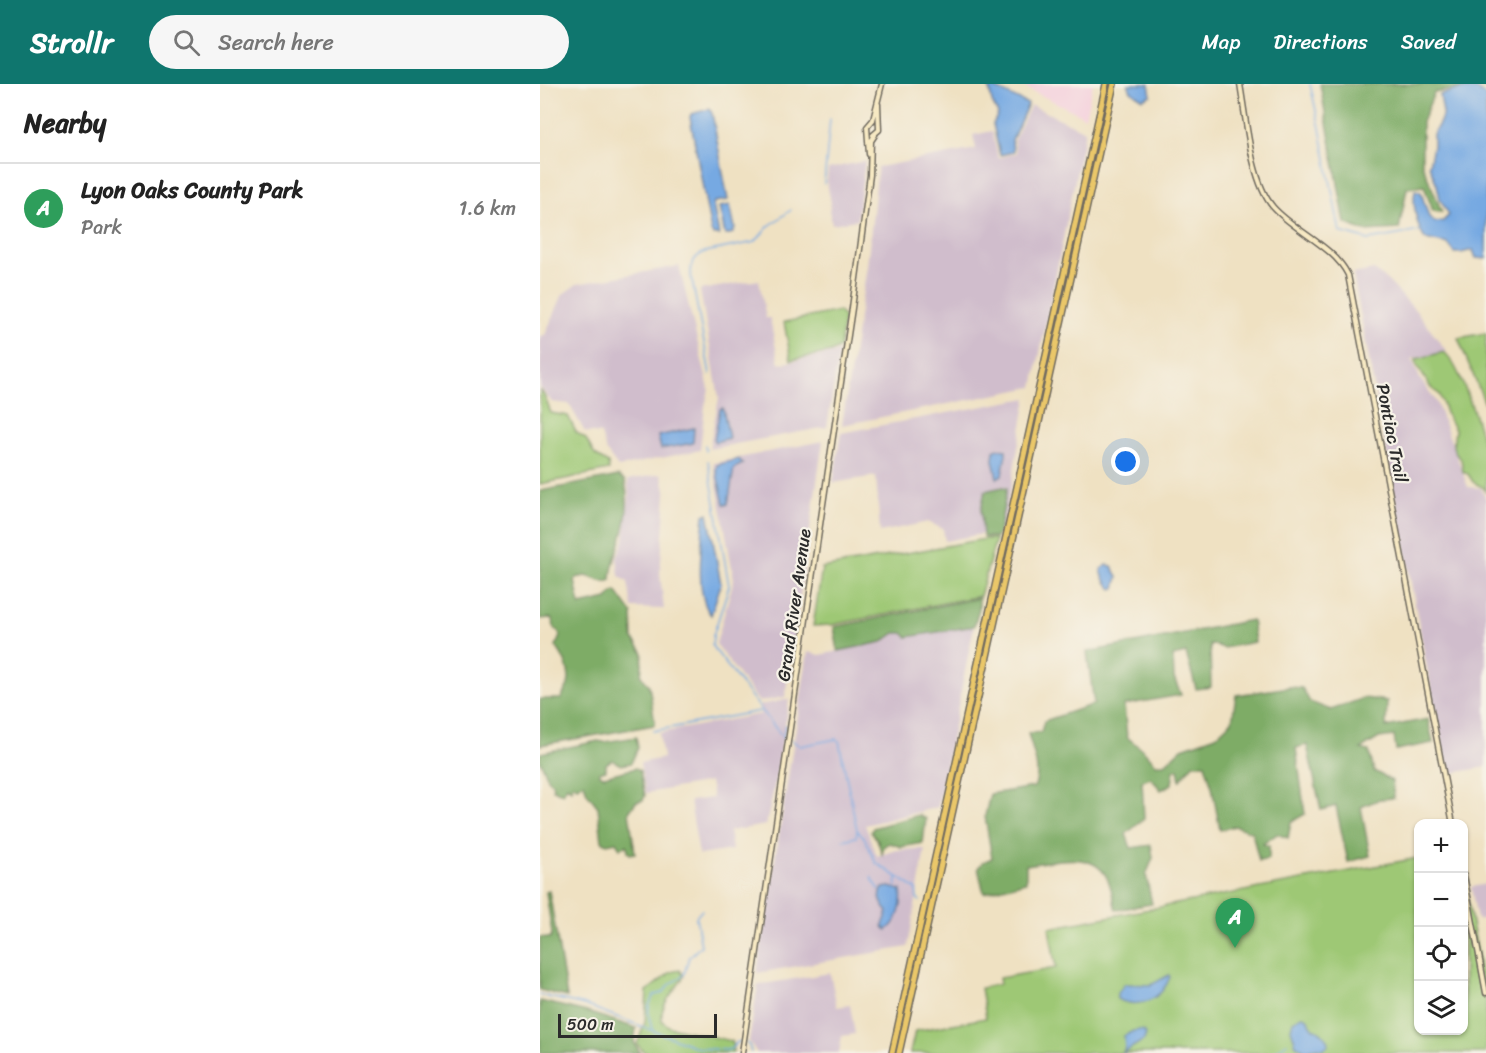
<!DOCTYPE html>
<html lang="en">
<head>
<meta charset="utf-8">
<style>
	:root { --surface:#fff; --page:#f6f6f6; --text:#222; --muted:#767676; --line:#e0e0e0; --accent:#0f766e }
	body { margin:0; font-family:Sriracha,sans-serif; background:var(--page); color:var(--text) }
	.controls { position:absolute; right:18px; bottom:18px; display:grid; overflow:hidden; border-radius:12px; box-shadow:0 2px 4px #0004 }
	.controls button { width:54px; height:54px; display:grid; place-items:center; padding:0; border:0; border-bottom:2px solid var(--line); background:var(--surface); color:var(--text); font:30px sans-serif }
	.scale { position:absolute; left:18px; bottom:15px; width:159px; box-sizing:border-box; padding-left:6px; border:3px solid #2b2b2b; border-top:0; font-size:16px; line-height:21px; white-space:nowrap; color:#2b2b2b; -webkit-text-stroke:4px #f7f3e8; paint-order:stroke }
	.you { position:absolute; left:586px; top:378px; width:21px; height:21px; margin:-15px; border:4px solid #fff; border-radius:50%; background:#1a73e8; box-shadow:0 0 0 9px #1a73e833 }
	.badge { display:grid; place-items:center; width:39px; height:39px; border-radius:50%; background:var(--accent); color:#fff; font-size:20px; font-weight:700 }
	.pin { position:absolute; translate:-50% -50px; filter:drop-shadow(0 2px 3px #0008) }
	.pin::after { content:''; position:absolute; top:32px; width:21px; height:18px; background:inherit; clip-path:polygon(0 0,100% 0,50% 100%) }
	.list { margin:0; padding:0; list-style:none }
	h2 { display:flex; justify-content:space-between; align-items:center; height:78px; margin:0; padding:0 24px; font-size:26px }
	h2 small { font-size:20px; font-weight:400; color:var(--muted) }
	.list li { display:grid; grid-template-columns:39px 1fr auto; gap:18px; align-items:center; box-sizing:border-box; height:90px; padding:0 24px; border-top:2px solid var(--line) }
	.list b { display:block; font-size:22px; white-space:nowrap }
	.list p { margin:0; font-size:20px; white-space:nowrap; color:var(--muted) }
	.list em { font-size:20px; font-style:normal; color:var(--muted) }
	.icon { flex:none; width:33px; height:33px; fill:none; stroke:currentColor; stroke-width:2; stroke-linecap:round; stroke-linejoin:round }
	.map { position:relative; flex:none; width:946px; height:969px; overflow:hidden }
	header { display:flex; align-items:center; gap:36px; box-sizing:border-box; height:84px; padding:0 30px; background:var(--accent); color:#fff }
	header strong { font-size:28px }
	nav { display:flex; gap:33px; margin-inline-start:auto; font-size:21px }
	.search { width:420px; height:54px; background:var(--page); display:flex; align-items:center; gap:15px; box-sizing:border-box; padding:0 21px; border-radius:33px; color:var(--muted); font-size:22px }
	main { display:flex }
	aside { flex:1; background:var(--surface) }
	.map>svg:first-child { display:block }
	.built { fill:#f4cfdc }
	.industrial { fill:#d0bdcc }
	.green { fill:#9ec875; stroke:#647a50; stroke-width:1.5 }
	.forest { fill:#7eac66; stroke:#546c48; stroke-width:1.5 }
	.water { fill:#76a9e2; stroke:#506a86; stroke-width:1.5 }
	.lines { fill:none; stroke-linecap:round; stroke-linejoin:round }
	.stream { stroke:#76a9e2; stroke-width:1.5 }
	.secondary-casing { stroke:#706b60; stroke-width:7 }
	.highway-casing { stroke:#706b60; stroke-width:8 }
	.secondary { stroke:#f7e9c3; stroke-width:4 }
	.highway { stroke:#eac769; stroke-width:5 }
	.labels { text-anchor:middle; stroke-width:4.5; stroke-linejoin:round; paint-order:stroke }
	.street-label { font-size:18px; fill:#2b2b2b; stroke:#f7f3e8 }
</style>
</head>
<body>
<header>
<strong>Strollr</strong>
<div class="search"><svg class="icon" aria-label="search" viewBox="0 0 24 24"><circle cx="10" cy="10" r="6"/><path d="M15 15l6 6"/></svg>Search here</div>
<nav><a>Map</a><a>Directions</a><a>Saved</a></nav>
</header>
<main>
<aside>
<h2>Nearby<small></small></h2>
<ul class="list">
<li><span class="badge" style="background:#2e9e5b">A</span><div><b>Lyon Oaks County Park</b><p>Park</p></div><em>1.6 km</em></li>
</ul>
</aside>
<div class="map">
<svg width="946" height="969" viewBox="0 0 946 969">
	<rect width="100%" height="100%" fill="#f7f3e8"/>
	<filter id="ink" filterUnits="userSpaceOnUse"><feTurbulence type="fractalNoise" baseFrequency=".0167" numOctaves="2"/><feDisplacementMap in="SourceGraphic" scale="12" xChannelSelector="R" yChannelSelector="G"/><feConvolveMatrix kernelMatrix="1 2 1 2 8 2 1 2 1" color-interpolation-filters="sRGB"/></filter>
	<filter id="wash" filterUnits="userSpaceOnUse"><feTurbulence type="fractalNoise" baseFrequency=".008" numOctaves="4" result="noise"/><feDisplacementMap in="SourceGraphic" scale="24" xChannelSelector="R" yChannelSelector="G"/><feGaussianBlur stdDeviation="1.35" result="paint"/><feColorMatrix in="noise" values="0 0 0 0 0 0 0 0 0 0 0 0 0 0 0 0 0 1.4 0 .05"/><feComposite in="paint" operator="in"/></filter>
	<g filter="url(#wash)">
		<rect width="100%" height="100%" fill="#efe1c2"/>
		<path class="built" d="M 478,0 L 553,0 L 545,33 Z"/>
		<path class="industrial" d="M 491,21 L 545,47 L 493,303 L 302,341 L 327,182 L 338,83 L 436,65 L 433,51 L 452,47 L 458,74 L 476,69 L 474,56 Z
			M 325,77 L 317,136 L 292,140 L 289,126 L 291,119 L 287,99 L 288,85 Z
			M 139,182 L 169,305 L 165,322 L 160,366 L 78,383 L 66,367 L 61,350 L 45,348 L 29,320 L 12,318 L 0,303 L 0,252 L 5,251 L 23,210 L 37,200 Z
			M 834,186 L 848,197 L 877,228 L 907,268 L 872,275 L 880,295 L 896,317 L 928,403 L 941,404 L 946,415 L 946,683 L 907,690 L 813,190 Z
			M 219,196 L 226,234 L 230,234 L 239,280 L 299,268 L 287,343 L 169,365 L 179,314 L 160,206 Z
			M 487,314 L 463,446 L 405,457 L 403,445 L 388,438 L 340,448 L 336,392 L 293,399 L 301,349 Z
			M 283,357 L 245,613 L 219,618 L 176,560 L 194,495 L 173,379 Z
			M 121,390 L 126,410 L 120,490 L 124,525 L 92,524 L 88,498 L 79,492 L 77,474 L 84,457 L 89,415 L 88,396 Z
			M 434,542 L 398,723 L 325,741 L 337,772 L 357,766 L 385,765 L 368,863 L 217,889 L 268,568 L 280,571 L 342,558 L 355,549 L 363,549 L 367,553 Z
			M 249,615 L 238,685 L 226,741 L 189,747 L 192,766 L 159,771 L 150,717 L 173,714 L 170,698 L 106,709 L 100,679 L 123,674 L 119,649 L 221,630 L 220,621 Z
			M 946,800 L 946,834 L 937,836 L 931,803 Z
			M 290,889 L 297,923 L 310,921 L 315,950 L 302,952 L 299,969 L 217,969 L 209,957 L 218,901 Z"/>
		<path class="green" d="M 299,227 L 304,233 L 300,263 L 291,268 L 251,276 L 244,238 Z
			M 946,249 L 946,322 L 918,254 Z
			M 904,268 C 920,280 942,350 946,371 C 946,383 946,397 946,409 L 944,404 L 933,398 L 928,390 L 923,388 L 921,375 L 916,370 L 913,363 L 915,346 L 907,332 L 902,317 L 899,310 L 891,304 L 876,280 L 876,275 Z
			M 0,306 L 4,311 L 11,329 L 28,332 L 36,348 L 46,355 L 55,371 L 68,379 L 69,386 L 0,400 Z
			M 445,455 L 455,455 L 455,458 L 440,512 L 291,541 L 273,542 L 282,484 Z
			M 878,774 L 878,946 L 924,946 L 924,796 L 946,914 L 946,969 L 370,969 L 375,947 L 446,934 L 441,904 L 460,900 L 459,894 L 516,884 L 509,844 Z
			M 140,886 L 144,892 C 136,906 119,920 122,937 L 130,943 L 192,957 L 193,969 L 105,969 L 97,960 L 105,938 L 107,907 L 131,888 Z"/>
		<path class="forest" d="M 780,0 L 946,0 L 946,5 L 936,1 L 894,9 L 882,38 L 882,80 L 902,128 L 893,127 L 884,102 L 867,104 L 859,145 L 824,147 L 805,139 Z
			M 78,392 L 85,397 C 89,417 87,439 80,459 C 76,472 71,482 71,496 C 62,501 54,493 45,492 L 36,494 L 35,497 L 40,521 L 67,515 L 73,508 L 76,507 L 92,529 L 93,555 L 103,569 L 101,592 L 109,601 L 115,639 L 114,641 L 0,661 L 0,615 L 21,615 C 23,610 26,605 28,601 C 32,587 23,572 16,562 L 20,552 L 19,548 L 14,544 L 13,536 L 10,534 L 0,535 L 0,407 Z
			M 463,403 L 467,404 L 459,449 L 457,453 L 443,453 L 441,426 L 445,407 Z
			M 439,514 L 439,525 L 434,542 L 367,553 L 363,549 L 355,549 L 342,558 L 298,567 L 294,543 Z
			M 712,536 L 715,558 L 684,564 L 670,560 L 671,603 L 656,605 L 646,569 L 633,572 L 634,594 L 641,611 L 584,621 L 587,653 L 604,667 L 616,680 L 625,680 L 642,664 L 676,652 L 692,637 L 696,611 L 750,603 L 762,604 L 770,618 L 791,626 L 824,614 L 847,617 L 846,643 L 888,635 L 893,659 L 856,666 L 854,652 L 839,654 L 821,665 L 829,667 L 834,687 L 852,697 L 854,714 L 840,715 L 821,723 L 830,772 L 808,778 L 796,722 L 781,726 L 767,661 L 756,664 L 765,730 L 751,738 L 748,754 L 737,750 L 723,760 L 729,762 L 729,775 L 719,777 L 712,748 L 695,742 L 680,746 L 672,703 L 665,680 L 653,680 L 640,696 L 638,685 L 634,686 L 632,700 L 621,706 L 611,694 L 602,697 L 604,735 L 586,750 L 591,764 L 611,761 L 613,774 L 606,791 L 612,820 L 576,826 C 573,816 572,803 567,794 C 553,765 511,778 486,781 L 486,798 L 444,809 L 438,784 L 443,778 L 452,774 L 445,732 L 450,710 L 494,703 C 502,687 492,666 488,649 L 501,648 L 504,637 L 554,620 L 547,568 Z
			M 96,653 L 98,664 L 91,679 L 81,681 L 72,676 L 66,680 L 66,686 L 59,688 L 61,691 L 64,692 L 96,684 L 100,687 L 105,712 L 103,716 L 96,718 L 89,728 L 95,769 L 90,770 L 88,768 L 87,761 L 80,764 L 76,758 L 67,760 L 62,757 L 58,723 L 47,709 L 44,699 L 37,703 L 33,700 L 31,705 L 27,702 L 22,709 L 13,705 L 12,699 L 9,697 L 0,676 L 0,669 L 58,657 L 64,658 Z
			M 379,731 L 386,735 L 383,759 L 361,763 L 350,759 L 344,762 L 342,770 L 337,755 L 331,748 L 333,744 Z
			M 9,807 L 27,913 L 0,906 L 0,853 L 10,854 L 12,850 L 6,808 Z
			M 0,917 L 47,928 L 96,944 L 94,958 L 100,969 L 0,969 Z"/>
		<path class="water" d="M 588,0 L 609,0 L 611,11 L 603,15 L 591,7 Z
			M 451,2 L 488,20 L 472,56 L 473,68 L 460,71 L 453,40 L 458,30 L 452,18 L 449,3 Z
			M 920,5 L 937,5 L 946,12 L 946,175 L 936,174 L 933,166 L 921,169 L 915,169 L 908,160 L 885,155 C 877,143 872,120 875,106 L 881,108 L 889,133 L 895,138 L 903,137 L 909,131 L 900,115 L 897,101 L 889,81 L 893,62 L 893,50 L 900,38 L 903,29 L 900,11 Z
			M 169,25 L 172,29 L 188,116 L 174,118 L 173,121 L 179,151 L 174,151 L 171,148 L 150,33 L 151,30 Z
			M 190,121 L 195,144 L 193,149 L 185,151 L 179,123 Z
			M 183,324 L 189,354 L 175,358 L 174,356 L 180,325 Z
			M 154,344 L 153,359 L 121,365 L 118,352 Z
			M 458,365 L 466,366 L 466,370 L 462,391 L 457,394 L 453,376 L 454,367 Z
			M 199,375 L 203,380 L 194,384 L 188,420 L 186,421 L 184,420 L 176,386 L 177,381 Z
			M 168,429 L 181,500 L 171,531 C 154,511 162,457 164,431 Z
			M 567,481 L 572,482 L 578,493 L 575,504 L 572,505 C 566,499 562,493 561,485 Z
			M 349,803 L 361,806 C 363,820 359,837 347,846 L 344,844 L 343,841 L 348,828 C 342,821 337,813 343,804 Z
			M 629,891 L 630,893 C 622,915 600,926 577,915 L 577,910 L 585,900 L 611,901 Z
			M 762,932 L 766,933 L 773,944 C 780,946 788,953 788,961 C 783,967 782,964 776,964 C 773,964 769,966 766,967 L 756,961 L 751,945 L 753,937 Z
			M 600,946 L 604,947 L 606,950 L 604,956 L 583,969 L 585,963 L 584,952 L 593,947 Z"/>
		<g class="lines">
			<path class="stream" d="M 770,0 L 780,44 L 800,148 L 829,156 L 880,147
				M 284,100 L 290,35
				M 170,290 L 151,191 C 150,180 155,172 165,168 L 215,158 L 229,142 L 251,126
				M 165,361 L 166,367
				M 168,377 L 189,502 L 173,552 L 172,562 L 244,655
				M 113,647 L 220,627
				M 243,653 L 246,641
				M 251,656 L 260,662 L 296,655 L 299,657 L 317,746 L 316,753 L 303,756
				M 318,747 L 324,753 L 336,779 L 376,805 L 377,815 L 380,817
				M 331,793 L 339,805
				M 356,804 L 357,794
				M 0,911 L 45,921 L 159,964 L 186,966 L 191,965 L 197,958 L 201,958
				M 112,945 C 108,929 106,925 114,911 L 123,909 L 128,902 L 144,891 L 149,873 L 161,862 L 156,833 L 162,826
				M 206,959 L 209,961 L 211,968
				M 733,969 L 747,959"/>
		</g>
	</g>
	<g filter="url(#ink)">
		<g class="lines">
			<g class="secondary-casing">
				<path id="secondary" d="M 700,0 C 706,34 711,98 733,123 C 754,147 794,162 808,191 L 913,740
					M 333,51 L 339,46 L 338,20
					M 329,70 L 327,43 L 333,36 L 342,0
					M 924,791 L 946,909
					M 202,969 L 312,224 L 330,91 L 331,57 L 335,51"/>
			</g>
			<g class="highway-casing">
				<path id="highway" d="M 352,969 L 566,0
					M 359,969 L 574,0"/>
			</g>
			<use href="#secondary" class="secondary"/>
			<use href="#highway" class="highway"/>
		</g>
	</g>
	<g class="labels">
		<g class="street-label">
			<text transform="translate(852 349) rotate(79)" y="6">Pontiac Trail</text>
			<text transform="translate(254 521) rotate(-82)" y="6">Grand River Avenue</text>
		</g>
	</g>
</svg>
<div class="controls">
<button>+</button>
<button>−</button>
<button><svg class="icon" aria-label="locate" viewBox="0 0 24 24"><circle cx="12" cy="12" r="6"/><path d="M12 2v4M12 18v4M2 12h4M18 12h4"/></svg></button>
<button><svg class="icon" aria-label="layers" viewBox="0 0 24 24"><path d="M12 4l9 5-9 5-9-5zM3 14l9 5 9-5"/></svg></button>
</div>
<div class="scale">500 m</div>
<div class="you"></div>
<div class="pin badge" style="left:695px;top:864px;background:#2e9e5b">A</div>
</div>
</main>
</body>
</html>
